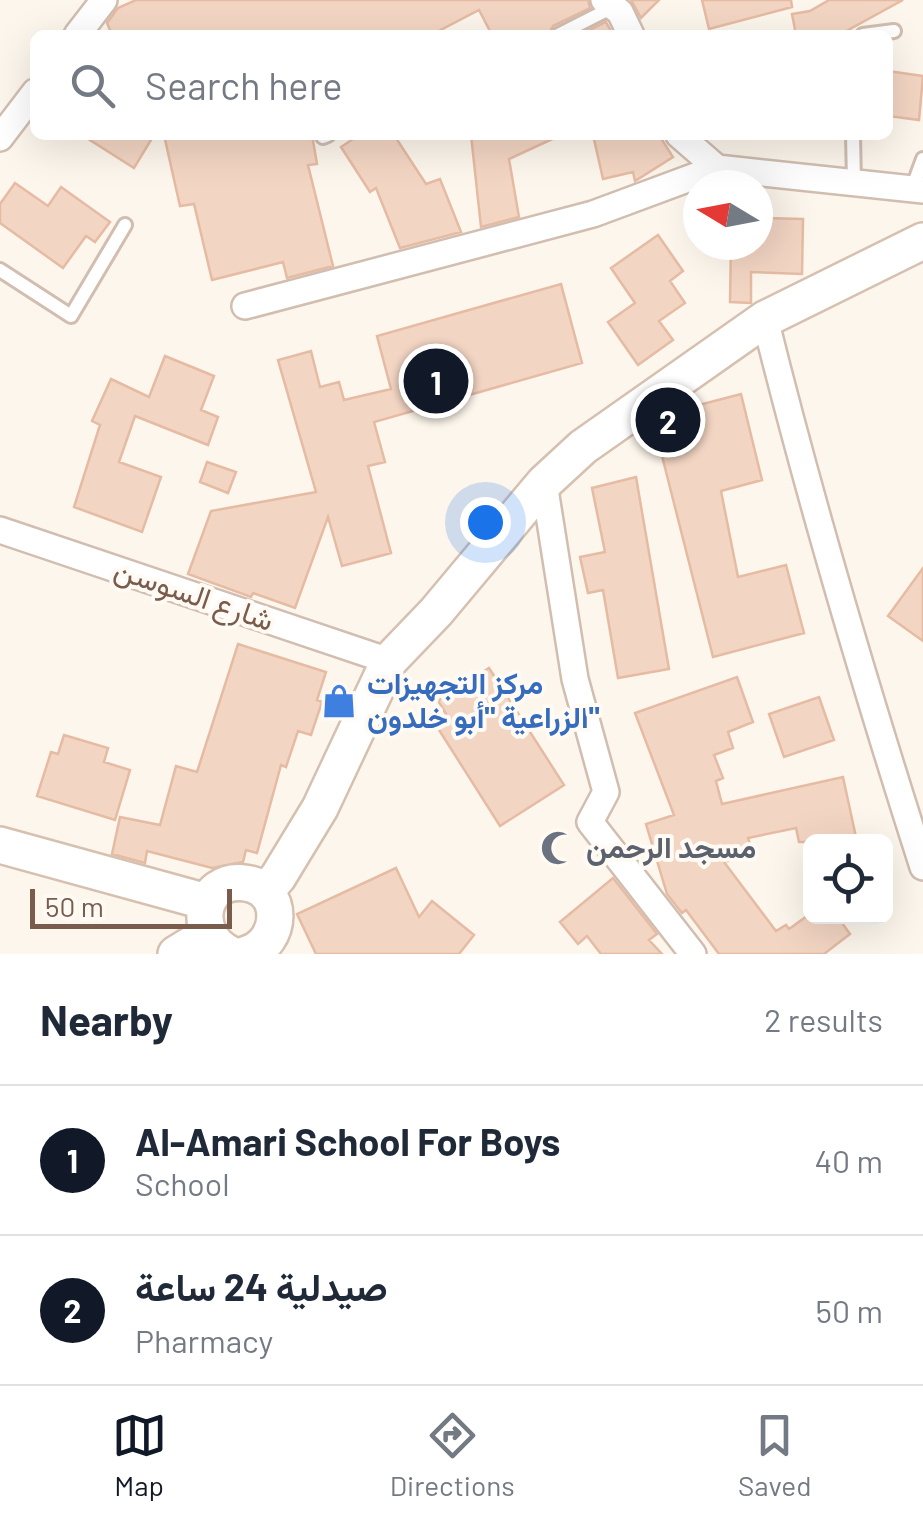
<!DOCTYPE html>
<html lang="en">
<head>
<meta charset="utf-8">
<style>
	:root { --surface:#fff; --page:#f6f6f7; --text:#1f2937; --muted:#747a83; --line:#e0e1e3; --accent:#111827 }
	body { margin:0; font-family:Barlow,Vazirmatn,sans-serif; background:var(--page); color:var(--text) }
	.controls { position:absolute; right:30px; bottom:30px; display:grid; overflow:hidden; border-radius:15px; box-shadow:0 10px 40px #0002 }
	.controls button { width:90px; height:90px; display:grid; place-items:center; padding:0; border:0; border-bottom:2px solid var(--line); background:var(--surface); color:var(--text); font:50px sans-serif }
	.compass { position:absolute; left:683px; top:170px; width:90px; height:90px; border-radius:50%; background:var(--surface); box-shadow:0 10px 40px #0002; rotate:280deg }
	.scale { position:absolute; left:30px; bottom:25px; width:202px; box-sizing:border-box; padding-left:10px; border:5px solid #7a5c4d; border-top:0; font-size:28px; line-height:35px; white-space:nowrap; color:#7a5c4d; -webkit-text-stroke:8px #fffaf3; paint-order:stroke }
	.you { position:absolute; left:485px; top:522px; width:35px; height:35px; margin:-25px; border:8px solid #fff; border-radius:50%; background:#1a73e8; box-shadow:0 0 0 15px #1a73e833 }
	.badge { display:grid; place-items:center; width:65px; height:65px; border-radius:50%; background:var(--accent); color:#fff; font-size:32px; font-weight:700 }
	.pin { position:absolute; translate:-50% -50%; border:5px solid #fff; box-shadow:0 2px 10px #0006 }
	.list { margin:0; padding:0; list-style:none }
	h2 { display:flex; justify-content:space-between; align-items:center; height:130px; margin:0; padding:0 40px; font-size:42px }
	h2 small { font-size:32px; font-weight:400; color:var(--muted) }
	.list li { display:grid; grid-template-columns:65px 1fr auto; gap:30px; align-items:center; box-sizing:border-box; height:150px; padding:0 40px; border-top:2px solid var(--line) }
	.list b { display:block; font-size:38px; white-space:nowrap }
	.list p { margin:0; font-size:32px; white-space:nowrap; color:var(--muted) }
	.list em { font-size:32px; font-style:normal; color:var(--muted) }
	.icon { flex:none; width:55px; height:55px; fill:none; stroke:currentColor; stroke-width:2; stroke-linecap:round; stroke-linejoin:round }
	.map { position:relative; flex:none; width:923px; height:954px; overflow:hidden }
	.search { position:absolute; background:var(--surface); box-shadow:0 10px 40px #0002; left:30px; right:30px; top:30px; height:110px; display:flex; align-items:center; gap:25px; box-sizing:border-box; padding:0 35px; border-radius:15px; color:var(--muted); font-size:38px }
	.sheet { height:430px; background:var(--surface) }
	nav { display:flex; justify-content:space-around; align-items:center; box-sizing:border-box; height:140px; border-top:2px solid var(--line); background:var(--surface); font-size:28px; color:var(--muted) }
	nav a { display:grid; justify-items:center; gap:5px }
	nav .on { color:var(--accent) }
	.map>svg:first-child { display:block }
	.building { fill:#f3d5c3; stroke:#e6bba3; stroke-width:2.5 }
	.lines { fill:none; stroke-linecap:round; stroke-linejoin:round }
	.lane-casing { stroke:#d1beb0; stroke-width:18 }
	.street-casing { stroke:#d1beb0; stroke-width:30 }
	.secondary-casing { stroke:#d6c0b0; stroke-width:40 }
	.lane { stroke:#fff; stroke-width:12 }
	.street { stroke:#fff; stroke-width:25 }
	.secondary { stroke:#fff; stroke-width:35 }
	.labels { text-anchor:middle; stroke-width:8; stroke-linejoin:round; paint-order:stroke }
	.street-label { font-size:30px; fill:#7a5c4d; stroke:#fffaf3 }
	.shop-label { font-size:30px; font-weight:bold; fill:#366cbe; stroke:#fffaf3; text-anchor:start }
	.worship-label { font-size:30px; font-weight:bold; fill:#5b616d; stroke:#fffaf3; text-anchor:start }
</style>
</head>
<body>
<div class="map">
<svg width="923" height="954" viewBox="0 0 923 954">
	<rect width="100%" height="100%" fill="#fdf6ec"/>
	<path class="building" d="M 136,0 L 588,0 L 590,8 L 553,26 L 548,35 L 492,35 L 479,10 L 431,35 L 112,35 L 107,23 L 118,8 Z
		M 631,0 L 659,0 L 641,18 Z
		M 702,0 L 791,0 L 792,7 L 709,29 Z
		M 829,0 L 903,0 L 839,35 L 796,35 L 792,14 L 810,11 Z
		M 606,22 L 613,35 L 580,35 Z
		M 888,71 L 923,76 L 919,120 L 888,116 Z
		M 82,135 L 154,135 L 134,168 Z
		M 164,135 L 312,135 L 317,164 L 308,165 L 333,266 L 287,278 L 283,262 L 212,280 L 194,204 L 180,206 Z
		M 359,135 L 394,135 L 426,184 L 440,179 L 461,232 L 400,248 L 376,188 L 370,192 L 341,147 Z
		M 471,135 L 561,135 L 509,159 L 519,217 L 481,227 Z
		M 593,135 L 659,135 L 673,157 L 635,181 L 633,172 L 603,179 Z
		M 15,183 L 48,206 L 61,187 L 110,222 L 95,242 L 86,236 L 63,268 L 0,223 L 0,204 Z
		M 758,218 L 803,219 L 802,274 L 751,272 L 751,303 L 730,302 L 731,245 L 758,245 Z
		M 658,235 L 683,271 L 670,281 L 685,303 L 659,321 L 673,340 L 638,365 L 608,322 L 635,303 L 611,268 Z
		M 561,284 L 582,363 L 374,422 L 385,462 L 368,466 L 391,553 L 342,566 L 328,517 L 295,608 L 253,593 L 251,597 L 188,574 L 211,511 L 316,492 L 278,360 L 311,351 L 320,387 L 339,382 L 344,400 L 391,389 L 377,336 Z
		M 165,356 L 214,376 L 201,410 L 218,417 L 208,445 L 135,416 L 119,462 L 161,477 L 142,532 L 74,507 L 100,425 L 92,421 L 111,379 L 149,397 Z
		M 741,394 L 762,480 L 721,491 L 738,577 L 786,565 L 804,633 L 713,657 L 661,452 L 682,447 L 676,421 L 701,415 L 699,405 Z
		M 207,462 L 236,472 L 228,493 L 200,482 Z
		M 636,477 L 669,669 L 618,678 L 603,590 L 588,593 L 580,557 L 605,552 L 592,488 Z
		M 923,568 L 923,641 L 888,616 Z
		M 238,644 L 326,672 L 317,700 L 322,702 L 311,735 L 298,731 L 286,767 L 281,765 L 257,853 L 246,850 L 243,862 L 212,868 L 147,851 L 145,863 L 112,854 L 120,817 L 160,825 L 176,766 L 197,772 Z
		M 489,668 L 564,785 L 500,826 L 434,722 L 446,714 L 438,701 Z
		M 737,677 L 753,722 L 728,732 L 733,748 L 714,755 L 723,778 L 716,781 L 722,804 L 843,777 L 857,842 L 799,842 L 796,828 L 748,838 L 753,853 L 724,862 L 776,931 L 786,925 L 789,929 L 807,916 L 837,916 L 850,934 L 824,954 L 719,954 L 686,910 L 682,913 L 667,894 L 646,824 L 674,815 L 635,713 Z
		M 819,697 L 834,740 L 784,757 L 769,714 Z
		M 64,735 L 108,748 L 104,762 L 130,770 L 115,820 L 37,796 L 51,752 L 58,754 Z
		M 396,868 L 419,917 L 432,901 L 474,935 L 459,954 L 316,954 L 297,914 Z
		M 613,878 L 657,934 L 649,940 L 662,954 L 601,954 L 587,936 L 578,944 L 560,922 Z"/>
	<g class="lines">
		<g class="lane-casing">
			<path id="lane" d="M 558,35 L 613,7
				M 863,35 L 894,31
				M 853,135 L 854,183
				M 323,137 L 328,135
				M 912,189 L 923,159
				M 0,270 L 71,316 L 125,225"/>
		</g>
		<g class="street-casing">
			<path id="street" d="M 604,0 L 620,12 L 631,35
				M 77,35 L 104,0
				M 679,135 L 717,168 L 923,190
				M 0,138 L 35,92
				M 245,306 L 593,214 L 717,168
				M 765,319 C 811,504 865,686 923,867
				M 544,483 L 575,679 L 606,792 L 590,822 L 693,954
				M 0,530 L 389,661"/>
		</g>
		<g class="secondary-casing">
			<path id="secondary" d="M 0,845 L 207,902
				M 265,892 L 278,877 L 320,808 L 389,661 L 436,612 L 544,483 L 583,447 L 765,319 L 923,241
				M 176,954 L 207,935
				M 230,954 C 190,935 200,877 245,883 C 286,888 283,943 247,954"/>
		</g>
		<use href="#lane" class="lane"/>
		<use href="#street" class="street"/>
		<use href="#secondary" class="secondary"/>
	</g>
	<defs>
		<g id="shop-bare" transform="scale(2.7)"><path d="M-5-2.5h2.3a2.7 3.5 0 0 1 5.4 0H5L5.5 6h-11ZM-1.5-2.5h3a1.5 2.3 0 0 0-3 0Z" fill="#3f7fe0" stroke="#fffaf3" stroke-width="2.5" paint-order="stroke"/></g>
		<g id="mosque-bare" transform="scale(2.7)"><path d="M3.5-4.9A6 6 0 1 0 3.5 4.9A5 5 0 1 1 3.5-4.9Z" fill="#6b7280" stroke="#fffaf3" stroke-width="2.5" paint-order="stroke"/></g>
	</defs>
	<g fill-rule="evenodd">
		<use href="#shop-bare" x="339" y="701"/>
		<use href="#mosque-bare" x="558" y="848"/>
	</g>
	<g class="labels">
		<g class="street-label">
			<text transform="translate(194 595) rotate(19)" y="10">شارع السوسن</text>
		</g>
		<g class="shop-label">
			<text x="367" y="694">مركز التجهيزات<tspan x="367" dy="34">الزراعية "أبو خلدون"</tspan></text>
		</g>
		<g class="worship-label">
			<text x="586" y="858">مسجد الرحمن</text>
		</g>
	</g>
</svg>
<div class="controls">
<button><svg class="icon" aria-label="locate" viewBox="0 0 24 24"><circle cx="12" cy="12" r="6"/><path d="M12 2v4M12 18v4M2 12h4M18 12h4"/></svg></button>
</div>
<svg class="compass" viewBox="-18 -18 36 36"><path d="M0-13l5 13h-10z" fill="#e53935"/><path d="M0 13l5-13h-10z" fill="#747a83"/></svg>
<div class="scale">50 m</div>
<div class="you"></div>
<div class="pin badge" style="left:436px;top:381px">1</div>
<div class="pin badge" style="left:668px;top:420px">2</div>
<div class="search"><svg class="icon" aria-label="search" viewBox="0 0 24 24"><circle cx="10" cy="10" r="6"/><path d="M15 15l6 6"/></svg>Search here</div>
</div>
<section class="sheet">
<h2>Nearby<small>2 results</small></h2>
<ul class="list">
<li><span class="badge">1</span><div><b>Al-Amari School For Boys</b><p>School</p></div><em>40 m</em></li>
<li><span class="badge">2</span><div><b>صيدلية 24 ساعة</b><p>Pharmacy</p></div><em>50 m</em></li>
</ul>
</section>
<nav>
<a class="on"><svg class="icon" aria-label="map" viewBox="0 0 24 24"><path d="M3 6l6-2 6 2 6-2v14l-6 2-6-2-6 2zM9 4v14M15 6v14"/></svg>Map</a>
<a><svg class="icon" aria-label="directions" viewBox="0 0 24 24"><path d="M12 3l9 9-9 9-9-9zM9 14v-3h6M13 9l2 2-2 2"/></svg>Directions</a>
<a><svg class="icon" aria-label="saved" viewBox="0 0 24 24"><path d="M7 4h10v16l-5-4-5 4z"/></svg>Saved</a>
</nav>
</body>
</html>
